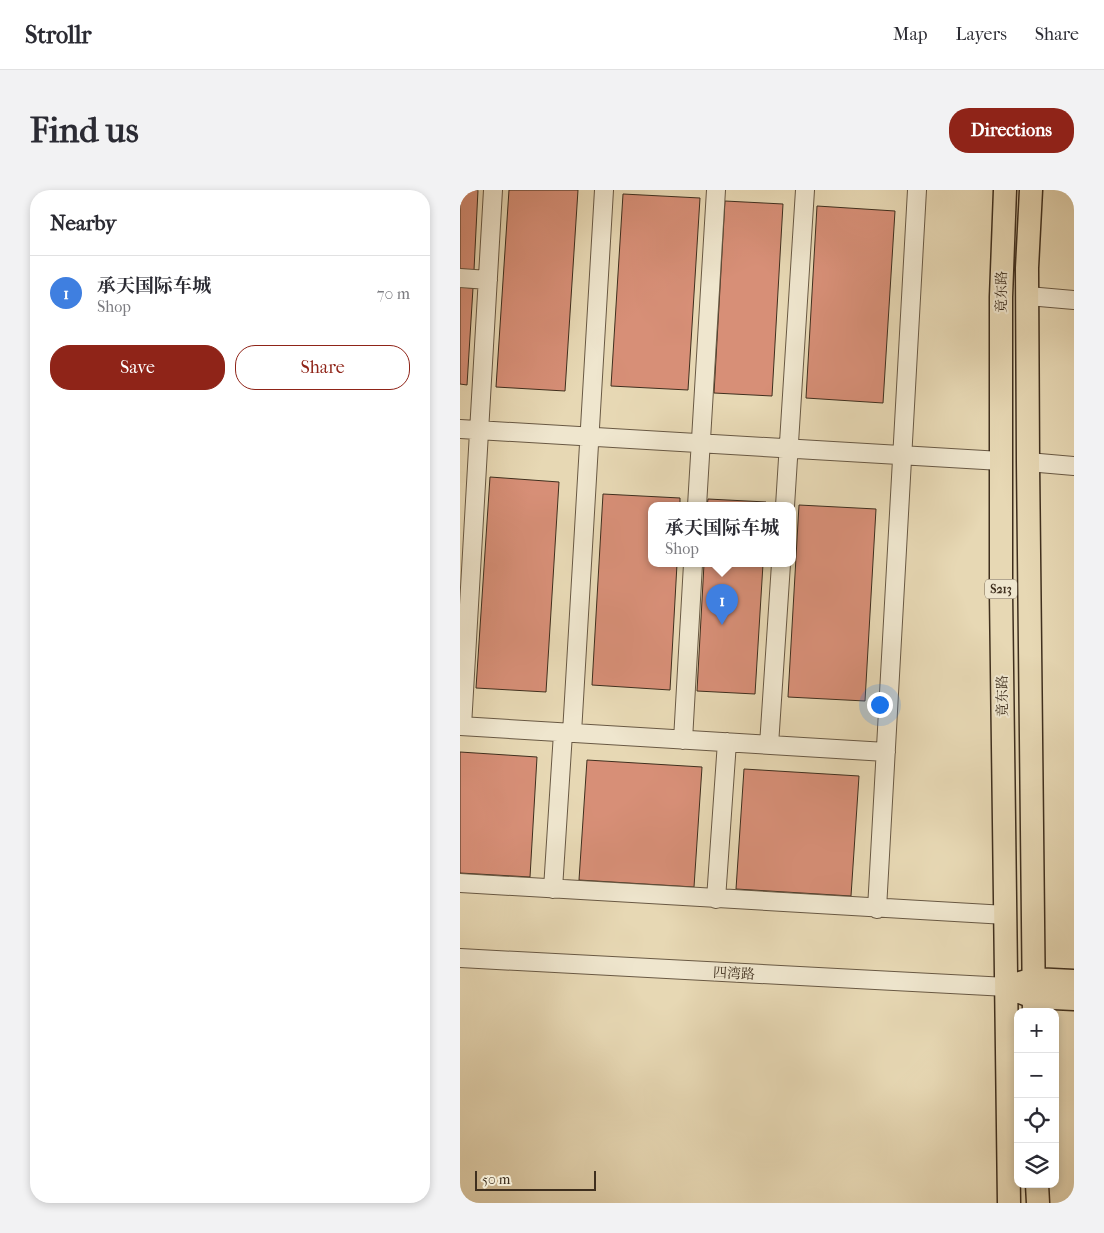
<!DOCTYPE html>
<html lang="en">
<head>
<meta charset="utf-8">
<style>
	:root { --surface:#fff; --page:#f2f2f3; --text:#2b2b33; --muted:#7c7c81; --line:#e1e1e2; --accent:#8f2418 }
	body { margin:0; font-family:"IM FELL French Canon","Noto Serif SC",serif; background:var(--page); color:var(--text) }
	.controls { position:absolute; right:15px; bottom:15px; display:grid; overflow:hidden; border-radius:10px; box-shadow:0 2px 8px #0003 }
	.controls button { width:45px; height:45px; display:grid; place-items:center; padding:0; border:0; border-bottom:1px solid var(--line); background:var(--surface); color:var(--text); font:25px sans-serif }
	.scale { position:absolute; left:15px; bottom:12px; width:121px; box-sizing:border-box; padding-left:5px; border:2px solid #3f2f1e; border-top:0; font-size:14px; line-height:18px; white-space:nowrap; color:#3f2f1e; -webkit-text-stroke:4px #efe6ce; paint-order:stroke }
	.you { position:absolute; left:419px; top:514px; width:18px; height:18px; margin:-12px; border:4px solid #fff; border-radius:50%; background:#1a73e8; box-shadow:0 0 0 8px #1a73e833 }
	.badge { display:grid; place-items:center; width:32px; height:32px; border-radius:50%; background:var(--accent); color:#fff; font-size:16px; font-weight:700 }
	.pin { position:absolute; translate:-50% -41px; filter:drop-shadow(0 1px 2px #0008) }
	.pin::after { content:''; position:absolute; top:26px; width:18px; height:15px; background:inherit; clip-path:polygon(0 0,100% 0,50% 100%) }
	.popup { position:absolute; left:188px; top:312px; width:148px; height:65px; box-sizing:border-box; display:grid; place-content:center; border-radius:10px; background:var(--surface); filter:drop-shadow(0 1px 4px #0005); font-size:16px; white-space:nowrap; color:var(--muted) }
	.popup b { font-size:19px; color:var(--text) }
	.popup::after { content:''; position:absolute; left:50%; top:100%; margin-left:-10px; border:10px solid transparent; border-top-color:var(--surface) }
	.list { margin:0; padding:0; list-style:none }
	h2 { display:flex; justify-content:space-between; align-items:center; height:65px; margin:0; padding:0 20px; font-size:21px }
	h2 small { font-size:16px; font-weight:400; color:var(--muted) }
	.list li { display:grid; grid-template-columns:32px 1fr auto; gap:15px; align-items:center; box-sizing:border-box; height:75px; padding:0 20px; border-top:1px solid var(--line) }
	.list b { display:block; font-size:19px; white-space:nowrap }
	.list p { margin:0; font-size:16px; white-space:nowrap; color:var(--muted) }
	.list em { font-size:16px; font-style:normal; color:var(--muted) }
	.actions { display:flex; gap:10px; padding:15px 20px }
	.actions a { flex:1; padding:11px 0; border:1px solid var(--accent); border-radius:20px; text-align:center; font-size:18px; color:var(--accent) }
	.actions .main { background:var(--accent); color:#fff }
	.icon { flex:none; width:28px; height:28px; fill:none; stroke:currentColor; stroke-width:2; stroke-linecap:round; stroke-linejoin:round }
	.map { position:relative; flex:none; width:614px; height:1013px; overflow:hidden; border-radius:20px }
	header { display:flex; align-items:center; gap:30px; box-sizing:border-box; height:70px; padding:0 25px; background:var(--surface); border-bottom:1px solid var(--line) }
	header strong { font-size:24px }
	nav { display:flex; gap:28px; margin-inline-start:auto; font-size:18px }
	.intro { display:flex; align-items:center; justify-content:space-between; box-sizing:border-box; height:120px; padding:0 30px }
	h1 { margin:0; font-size:35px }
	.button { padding:12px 22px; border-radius:20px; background:var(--accent); color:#fff; font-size:18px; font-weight:700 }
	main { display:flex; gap:30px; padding:0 30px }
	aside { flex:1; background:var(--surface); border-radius:20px; box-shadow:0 2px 8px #0003 }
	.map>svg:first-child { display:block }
	.building { fill:#d78f77; stroke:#3f2f1e }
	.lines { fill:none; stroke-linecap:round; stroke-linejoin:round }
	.minor-casing { stroke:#695944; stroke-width:20 }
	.major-casing { stroke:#3f2f1e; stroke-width:25 }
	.minor { stroke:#efe6ce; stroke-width:18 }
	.major { stroke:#e7d8b4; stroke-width:22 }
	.labels { text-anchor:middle; stroke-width:4; stroke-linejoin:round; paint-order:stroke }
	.shield { fill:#efe6ce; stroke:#746653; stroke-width:1 }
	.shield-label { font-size:12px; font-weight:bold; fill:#3f2f1e }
	.street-label { font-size:14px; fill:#3f2f1e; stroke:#efe6ce }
</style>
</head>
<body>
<header>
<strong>Strollr</strong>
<nav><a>Map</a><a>Layers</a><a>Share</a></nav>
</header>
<div class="intro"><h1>Find us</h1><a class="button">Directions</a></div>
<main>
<aside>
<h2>Nearby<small></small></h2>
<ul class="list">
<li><span class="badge" style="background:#3f7fe0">1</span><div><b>承天国际车城</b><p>Shop</p></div><em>70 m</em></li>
</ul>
<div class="actions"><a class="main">Save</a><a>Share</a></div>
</aside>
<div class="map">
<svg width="614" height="1013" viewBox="0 0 614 1013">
	<rect width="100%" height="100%" fill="#e7d8b4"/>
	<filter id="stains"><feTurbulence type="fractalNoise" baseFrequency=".004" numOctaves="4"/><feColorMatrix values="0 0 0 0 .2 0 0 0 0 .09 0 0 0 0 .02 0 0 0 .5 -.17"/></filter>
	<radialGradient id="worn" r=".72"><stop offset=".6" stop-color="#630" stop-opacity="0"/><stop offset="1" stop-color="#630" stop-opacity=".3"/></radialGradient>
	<path class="building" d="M 0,0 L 18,0 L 14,80 L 0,79 Z
		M 49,0 L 118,0 L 105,201 L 36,197 Z
		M 163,4 L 240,8 L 228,200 L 151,196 Z
		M 265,11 L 323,14 L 312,206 L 254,203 Z
		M 357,16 L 435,21 L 423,213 L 346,208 Z
		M 0,97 L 13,98 L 7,195 L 0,194 Z
		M 30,287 L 99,292 L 86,502 L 16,498 Z
		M 143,304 L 220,308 L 220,316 L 192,316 L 192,374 L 217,374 L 210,500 L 132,495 Z
		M 248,309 L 306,312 L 306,316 L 247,316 Z
		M 339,315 L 416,319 L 405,511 L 328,507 Z
		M 244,374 L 303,374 L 295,504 L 237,501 Z
		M 0,562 L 77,567 L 70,687 L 0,683 Z
		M 127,570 L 242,577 L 234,697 L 119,690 Z
		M 284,579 L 399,586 L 391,706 L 276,699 Z"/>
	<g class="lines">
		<g class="minor-casing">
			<path id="minor" d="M 0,88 L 28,90
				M 568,106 L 614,110
				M 0,239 L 541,271
				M 568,272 L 614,276
				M 237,316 L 256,0
				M 325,316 L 345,0
				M 0,536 L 426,562
				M 2,536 L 33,0
				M 112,543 L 144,0
				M 223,550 L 233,374
				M 309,555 L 321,374
				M 0,693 L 546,725
				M 93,699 L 103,543
				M 256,709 L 267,552
				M 417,719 L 457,0
				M 0,768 L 547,797"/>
		</g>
		<g class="major-casing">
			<path id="major" d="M 545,0 L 541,107 L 541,403 L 549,1013
				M 571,0 L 567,78 L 568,272 L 574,822
				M 560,793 L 573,789 L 614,791
				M 560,802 L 573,807 L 614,809
				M 577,994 L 578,1013"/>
		</g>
		<use href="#minor" class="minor"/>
		<use href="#major" class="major"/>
	</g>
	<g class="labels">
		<rect class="shield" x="525" y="389.5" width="32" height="19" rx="4"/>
		<g class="shield-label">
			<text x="541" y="403">S213</text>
		</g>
		<g class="street-label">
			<text transform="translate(541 102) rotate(-89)" y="5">竟东路</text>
			<text transform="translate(542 506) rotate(-91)" y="5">竟东路</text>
			<text transform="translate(274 783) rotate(3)" y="5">四湾路</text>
		</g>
	</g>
	<rect width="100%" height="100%" filter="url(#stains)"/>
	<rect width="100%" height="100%" fill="url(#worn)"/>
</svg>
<div class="controls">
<button>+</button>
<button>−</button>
<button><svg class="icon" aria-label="locate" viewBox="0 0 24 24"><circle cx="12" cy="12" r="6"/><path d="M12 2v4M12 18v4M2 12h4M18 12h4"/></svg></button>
<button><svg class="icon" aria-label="layers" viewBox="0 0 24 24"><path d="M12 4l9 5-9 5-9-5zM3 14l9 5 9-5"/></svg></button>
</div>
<div class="scale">50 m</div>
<div class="you"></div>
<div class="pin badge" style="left:262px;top:435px;background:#3f7fe0">1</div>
<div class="popup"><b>承天国际车城</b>Shop</div>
</div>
</main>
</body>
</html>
